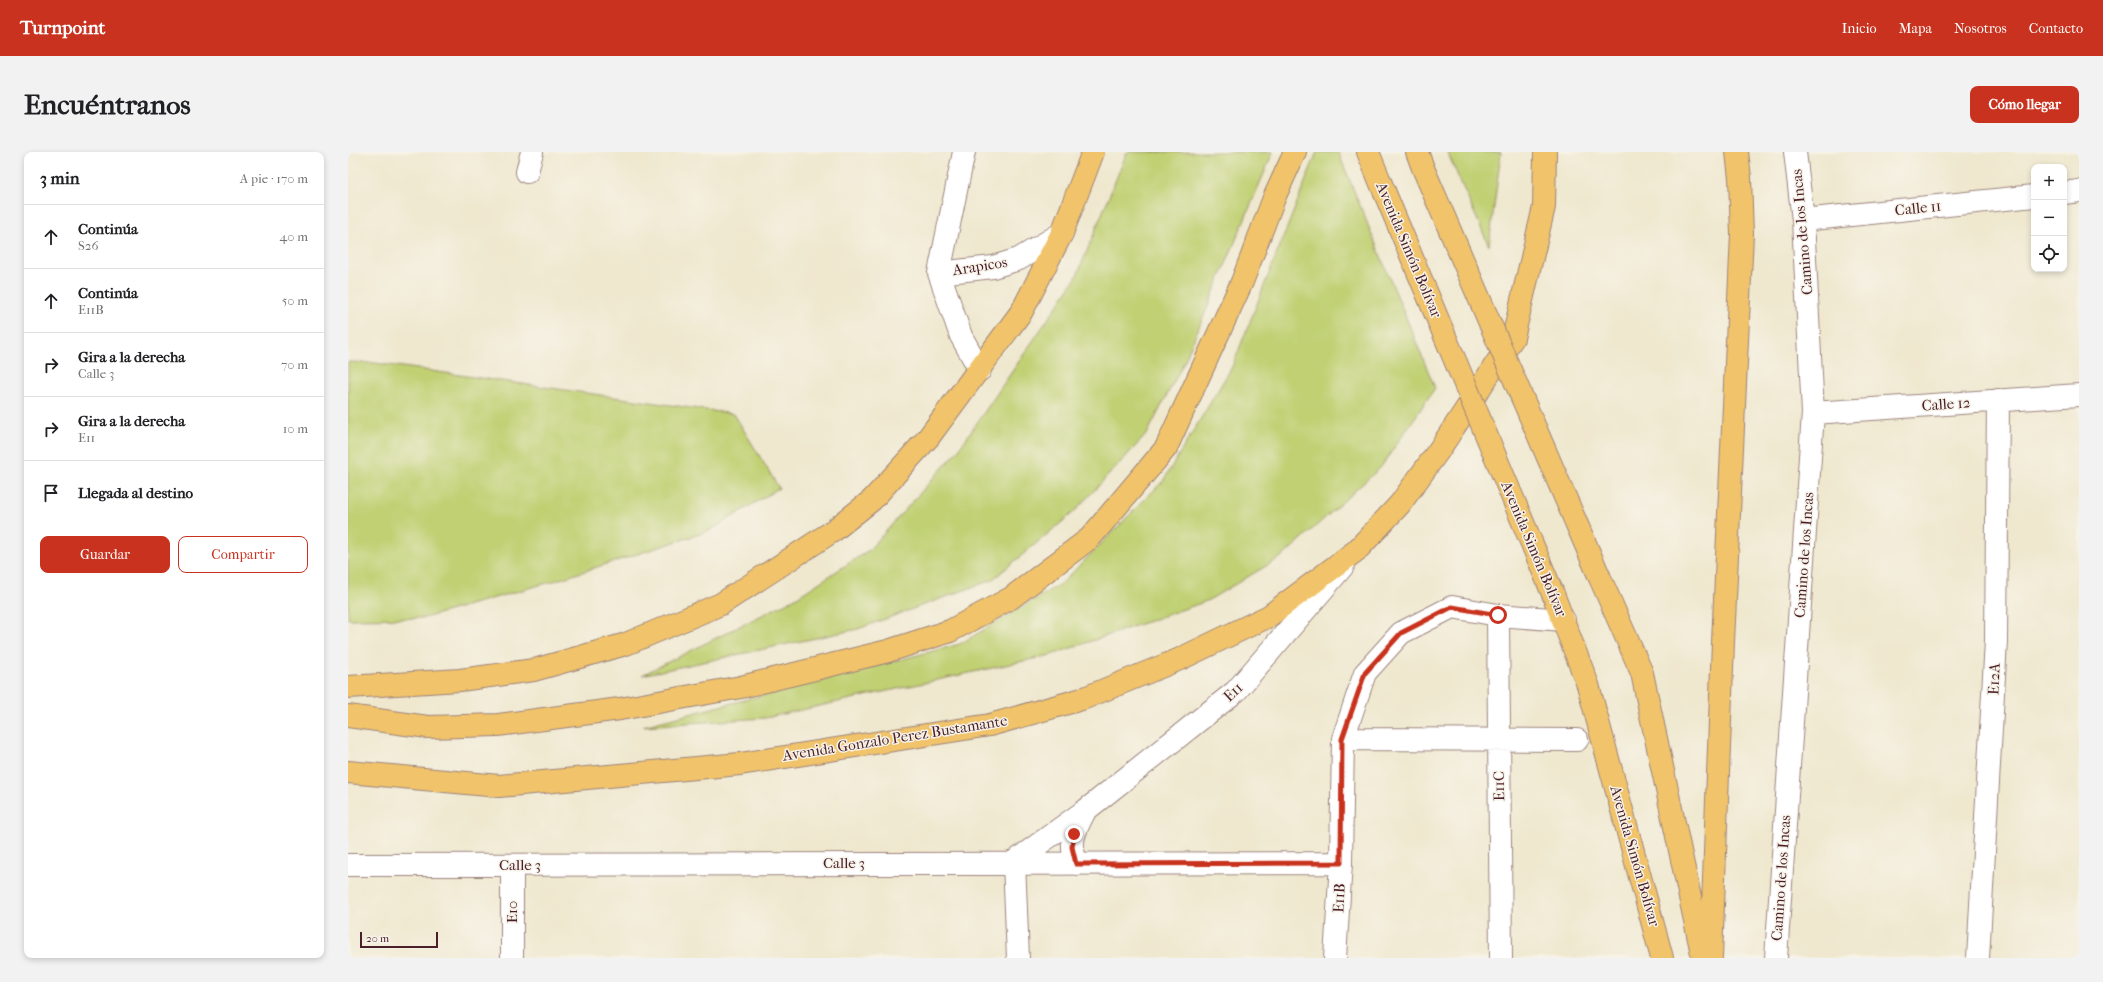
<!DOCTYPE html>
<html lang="es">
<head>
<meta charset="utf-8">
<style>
	:root { --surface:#fff; --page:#f2f2f2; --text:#202124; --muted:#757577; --line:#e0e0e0; --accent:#c8321e }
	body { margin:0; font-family:"IM FELL French Canon",serif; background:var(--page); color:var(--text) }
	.controls { position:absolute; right:12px; top:12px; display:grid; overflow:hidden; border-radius:8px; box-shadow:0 2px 6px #0003 }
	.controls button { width:36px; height:36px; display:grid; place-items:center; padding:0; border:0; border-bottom:1px solid var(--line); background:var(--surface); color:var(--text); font:20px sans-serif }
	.scale { position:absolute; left:12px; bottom:10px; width:78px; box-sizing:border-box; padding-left:4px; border:2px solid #4a1f2b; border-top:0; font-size:11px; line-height:14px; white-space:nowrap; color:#4a1f2b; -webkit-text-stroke:3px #f7f3e8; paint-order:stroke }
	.stop { position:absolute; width:12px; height:12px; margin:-9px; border:3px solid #c8321e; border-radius:50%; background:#fff }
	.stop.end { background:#c8321e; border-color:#fff; box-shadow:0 1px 4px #0008 }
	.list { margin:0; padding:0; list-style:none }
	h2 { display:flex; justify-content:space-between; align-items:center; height:52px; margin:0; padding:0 16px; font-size:17px }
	h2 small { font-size:13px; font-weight:400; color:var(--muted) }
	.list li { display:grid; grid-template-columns:26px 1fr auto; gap:12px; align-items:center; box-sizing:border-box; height:64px; padding:0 16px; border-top:1px solid var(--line) }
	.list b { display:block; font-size:15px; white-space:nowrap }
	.list p { margin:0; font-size:13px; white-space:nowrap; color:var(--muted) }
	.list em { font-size:13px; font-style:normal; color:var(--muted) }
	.actions { display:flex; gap:8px; padding:12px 16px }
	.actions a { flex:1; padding:9px 0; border:1px solid var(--accent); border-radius:8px; text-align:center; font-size:14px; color:var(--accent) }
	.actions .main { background:var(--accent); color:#fff }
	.icon { flex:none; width:22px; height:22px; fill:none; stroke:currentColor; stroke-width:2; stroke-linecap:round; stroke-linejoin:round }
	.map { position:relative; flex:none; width:1731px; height:806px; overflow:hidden; border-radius:8px }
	header { display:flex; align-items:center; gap:24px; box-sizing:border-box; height:56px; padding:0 20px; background:var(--accent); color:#fff }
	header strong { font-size:19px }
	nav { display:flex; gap:22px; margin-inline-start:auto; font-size:14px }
	.intro { display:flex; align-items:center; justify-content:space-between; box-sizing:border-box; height:96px; padding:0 24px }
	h1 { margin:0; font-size:28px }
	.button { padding:10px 18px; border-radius:8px; background:var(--accent); color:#fff; font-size:14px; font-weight:700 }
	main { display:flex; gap:24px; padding:0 24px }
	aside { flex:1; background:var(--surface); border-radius:8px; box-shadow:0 2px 6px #0003 }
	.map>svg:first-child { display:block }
	.grass { fill:#c0d072; stroke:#85784e }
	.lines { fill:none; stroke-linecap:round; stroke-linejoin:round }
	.minor-casing { stroke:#9c847d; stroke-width:24 }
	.primary-casing { stroke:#9c847d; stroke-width:24 }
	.trunk-casing { stroke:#9c847d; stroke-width:24 }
	.minor { stroke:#fff; stroke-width:22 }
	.primary { stroke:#f1c36a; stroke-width:22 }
	.trunk { stroke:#f1c36a; stroke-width:22 }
	.trunk-bridge-casing { stroke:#9c847d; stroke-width:24; stroke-linecap:butt }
	.trunk-bridge { stroke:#f1c36a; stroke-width:22 }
	.route { stroke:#c8321e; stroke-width:5 }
	.labels { text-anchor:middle; stroke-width:3; stroke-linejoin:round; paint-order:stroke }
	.street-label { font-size:15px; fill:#4a1f2b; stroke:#f7f3e8 }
</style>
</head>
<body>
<header>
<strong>Turnpoint</strong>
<nav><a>Inicio</a><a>Mapa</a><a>Nosotros</a><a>Contacto</a></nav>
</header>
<div class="intro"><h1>Encuéntranos</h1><a class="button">Cómo llegar</a></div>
<main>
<aside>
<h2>3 min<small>A pie · 170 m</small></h2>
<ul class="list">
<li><svg class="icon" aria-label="ahead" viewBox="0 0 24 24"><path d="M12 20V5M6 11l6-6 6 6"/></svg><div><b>Continúa</b><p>S26</p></div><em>40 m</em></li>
<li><svg class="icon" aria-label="ahead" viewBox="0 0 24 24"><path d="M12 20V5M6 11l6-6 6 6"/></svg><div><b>Continúa</b><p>E11B</p></div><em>50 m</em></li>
<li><svg class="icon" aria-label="right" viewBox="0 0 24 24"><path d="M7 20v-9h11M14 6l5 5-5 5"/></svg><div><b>Gira a la derecha</b><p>Calle 3</p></div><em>70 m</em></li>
<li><svg class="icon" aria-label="right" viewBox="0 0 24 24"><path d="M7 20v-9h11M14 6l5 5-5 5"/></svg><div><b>Gira a la derecha</b><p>E11</p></div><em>10 m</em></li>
<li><svg class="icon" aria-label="arrive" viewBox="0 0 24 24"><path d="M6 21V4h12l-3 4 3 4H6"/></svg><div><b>Llegada al destino</b></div></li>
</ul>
<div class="actions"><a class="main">Guardar</a><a>Compartir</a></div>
</aside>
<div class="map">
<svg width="1731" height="806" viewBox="0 0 1731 806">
	<rect width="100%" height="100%" fill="#f7f3e8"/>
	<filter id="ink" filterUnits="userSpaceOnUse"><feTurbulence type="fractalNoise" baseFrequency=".025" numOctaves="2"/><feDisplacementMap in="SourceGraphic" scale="8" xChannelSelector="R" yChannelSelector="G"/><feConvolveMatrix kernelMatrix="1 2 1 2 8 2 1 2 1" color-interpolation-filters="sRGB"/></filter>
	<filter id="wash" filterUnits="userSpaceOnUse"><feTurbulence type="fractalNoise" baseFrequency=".012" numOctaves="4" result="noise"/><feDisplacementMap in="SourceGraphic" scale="16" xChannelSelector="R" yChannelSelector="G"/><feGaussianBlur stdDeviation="0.9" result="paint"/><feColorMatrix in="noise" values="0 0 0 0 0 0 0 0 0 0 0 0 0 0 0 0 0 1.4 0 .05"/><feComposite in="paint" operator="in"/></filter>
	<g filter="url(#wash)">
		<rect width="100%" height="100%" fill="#efe8cf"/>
		<path class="grass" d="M 779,0 L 925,0 L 838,206 L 799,282 L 726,360 L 644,428 L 510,477 L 294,523 L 446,447 L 521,398 L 609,300 L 728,126 Z
			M 969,0 L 990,0 L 1087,236 L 1033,315 L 935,404 L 859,449 L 703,503 L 417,566 L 295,574 L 612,492 L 714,431 L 815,329 L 884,215 Z
			M 1100,0 L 1153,0 L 1141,94 L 1101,4 Z
			M 0,210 L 27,211 L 386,262 L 431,336 L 361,379 L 206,429 L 76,466 L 0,467 Z"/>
	</g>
	<g filter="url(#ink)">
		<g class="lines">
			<g class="minor-casing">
				<path id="minor" d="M 616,0 L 591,121 L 613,184 L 632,218
					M 179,20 L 184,0
					M 1716,41 L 1731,39
					M 1455,68 L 1686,44
					M 591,121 L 645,115 L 671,107 L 714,81
					M 1465,261 L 1731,243
					M 1150,463 L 1153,806
					M 995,587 L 1229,588
					M 728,712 C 721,689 726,680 737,659
					M 0,713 L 993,711
					M 164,713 L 164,806
					M 670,806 L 666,710 L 738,658 L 888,539 L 995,414
					M 987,806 L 993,711 L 995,587 L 1017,521 L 1053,481 L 1104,455 L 1150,463 L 1216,468
					M 1428,806 L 1465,261 L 1455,68 L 1447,0
					M 1630,806 L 1648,489 L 1650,248"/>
			</g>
			<g class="primary-casing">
				<path id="primary" d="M 0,535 L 112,528 L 186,518 L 278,492 L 373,452 L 485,379 L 524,348 L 580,286 L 674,159 L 714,81 L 745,0
					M 0,620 L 151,634 L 392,612 L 642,573 L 734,547 L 832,507 L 921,464 L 1009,398 L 1052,352 L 1091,298 L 1165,186 L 1196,55 L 1197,0"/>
			</g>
			<g class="trunk-casing">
				<path id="trunk" d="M 1020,0 L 1036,39
					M 1069,0 L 1075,16
					M 1252,426 L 1294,521 L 1355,806
					M 1205,442 L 1240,533 L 1314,806
					M 0,564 L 80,575 L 150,573 L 272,557 L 393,535 L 540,499 L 602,479 L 663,446 L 742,386 L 818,296 L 894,130 L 926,46 L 947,0
					M 1363,806 L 1375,490 L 1394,82 L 1392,26 L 1389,0"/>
			</g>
			<use href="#minor" class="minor"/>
			<use href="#primary" class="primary"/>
			<use href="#trunk" class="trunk"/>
			<g class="trunk-bridge-casing">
				<path id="trunk-bridge" d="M 1075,16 L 1252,426
					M 1036,39 L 1205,442"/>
			</g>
			<use href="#trunk-bridge" class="trunk-bridge"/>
		</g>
	</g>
	<g class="lines" filter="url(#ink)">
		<path class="route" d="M 726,682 L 724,695 L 728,712 L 993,711 L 994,587 L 1017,521 L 1053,481 L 1104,455 L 1150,463"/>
	</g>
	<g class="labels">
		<g class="street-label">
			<text transform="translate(1570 56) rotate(-6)" y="5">Calle 11</text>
			<text transform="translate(1454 80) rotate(-95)" y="5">Camino de los Incas</text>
			<text transform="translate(1061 98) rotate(67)" y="5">Avenida Simón Bolívar</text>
			<text transform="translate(632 114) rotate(-9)" y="5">Arapicos</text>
			<text transform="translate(1598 252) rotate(-4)" y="5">Calle 12</text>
			<text transform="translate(1186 397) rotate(67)" y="5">Avenida Simón Bolívar</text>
			<text transform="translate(1456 403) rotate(-86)" y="5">Camino de los Incas</text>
			<text transform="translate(1646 527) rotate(-87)" y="5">E12A</text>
			<text transform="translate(885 540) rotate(-43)" y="5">E11</text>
			<text transform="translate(547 586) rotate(-9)" y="5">Avenida Gonzalo Perez Bustamante</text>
			<text transform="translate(1151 634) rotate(-91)" y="5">E11C</text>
			<text transform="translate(1287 704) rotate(74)" y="5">Avenida Simón Bolívar</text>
			<text x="496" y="716">Calle 3</text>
			<text x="172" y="718">Calle 3</text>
			<text transform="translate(1433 726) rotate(-86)" y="5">Camino de los Incas</text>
			<text transform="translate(991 746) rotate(-87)" y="5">E11B</text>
			<text transform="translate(164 760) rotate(-90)" y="5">E10</text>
		</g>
	</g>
</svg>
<div class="controls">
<button>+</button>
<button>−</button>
<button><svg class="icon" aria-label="locate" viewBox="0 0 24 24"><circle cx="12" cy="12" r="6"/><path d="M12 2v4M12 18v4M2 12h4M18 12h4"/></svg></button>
</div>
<div class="scale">20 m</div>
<div class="stop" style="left:1150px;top:463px"></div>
<div class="stop end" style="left:726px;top:682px"></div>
</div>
</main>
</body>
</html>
